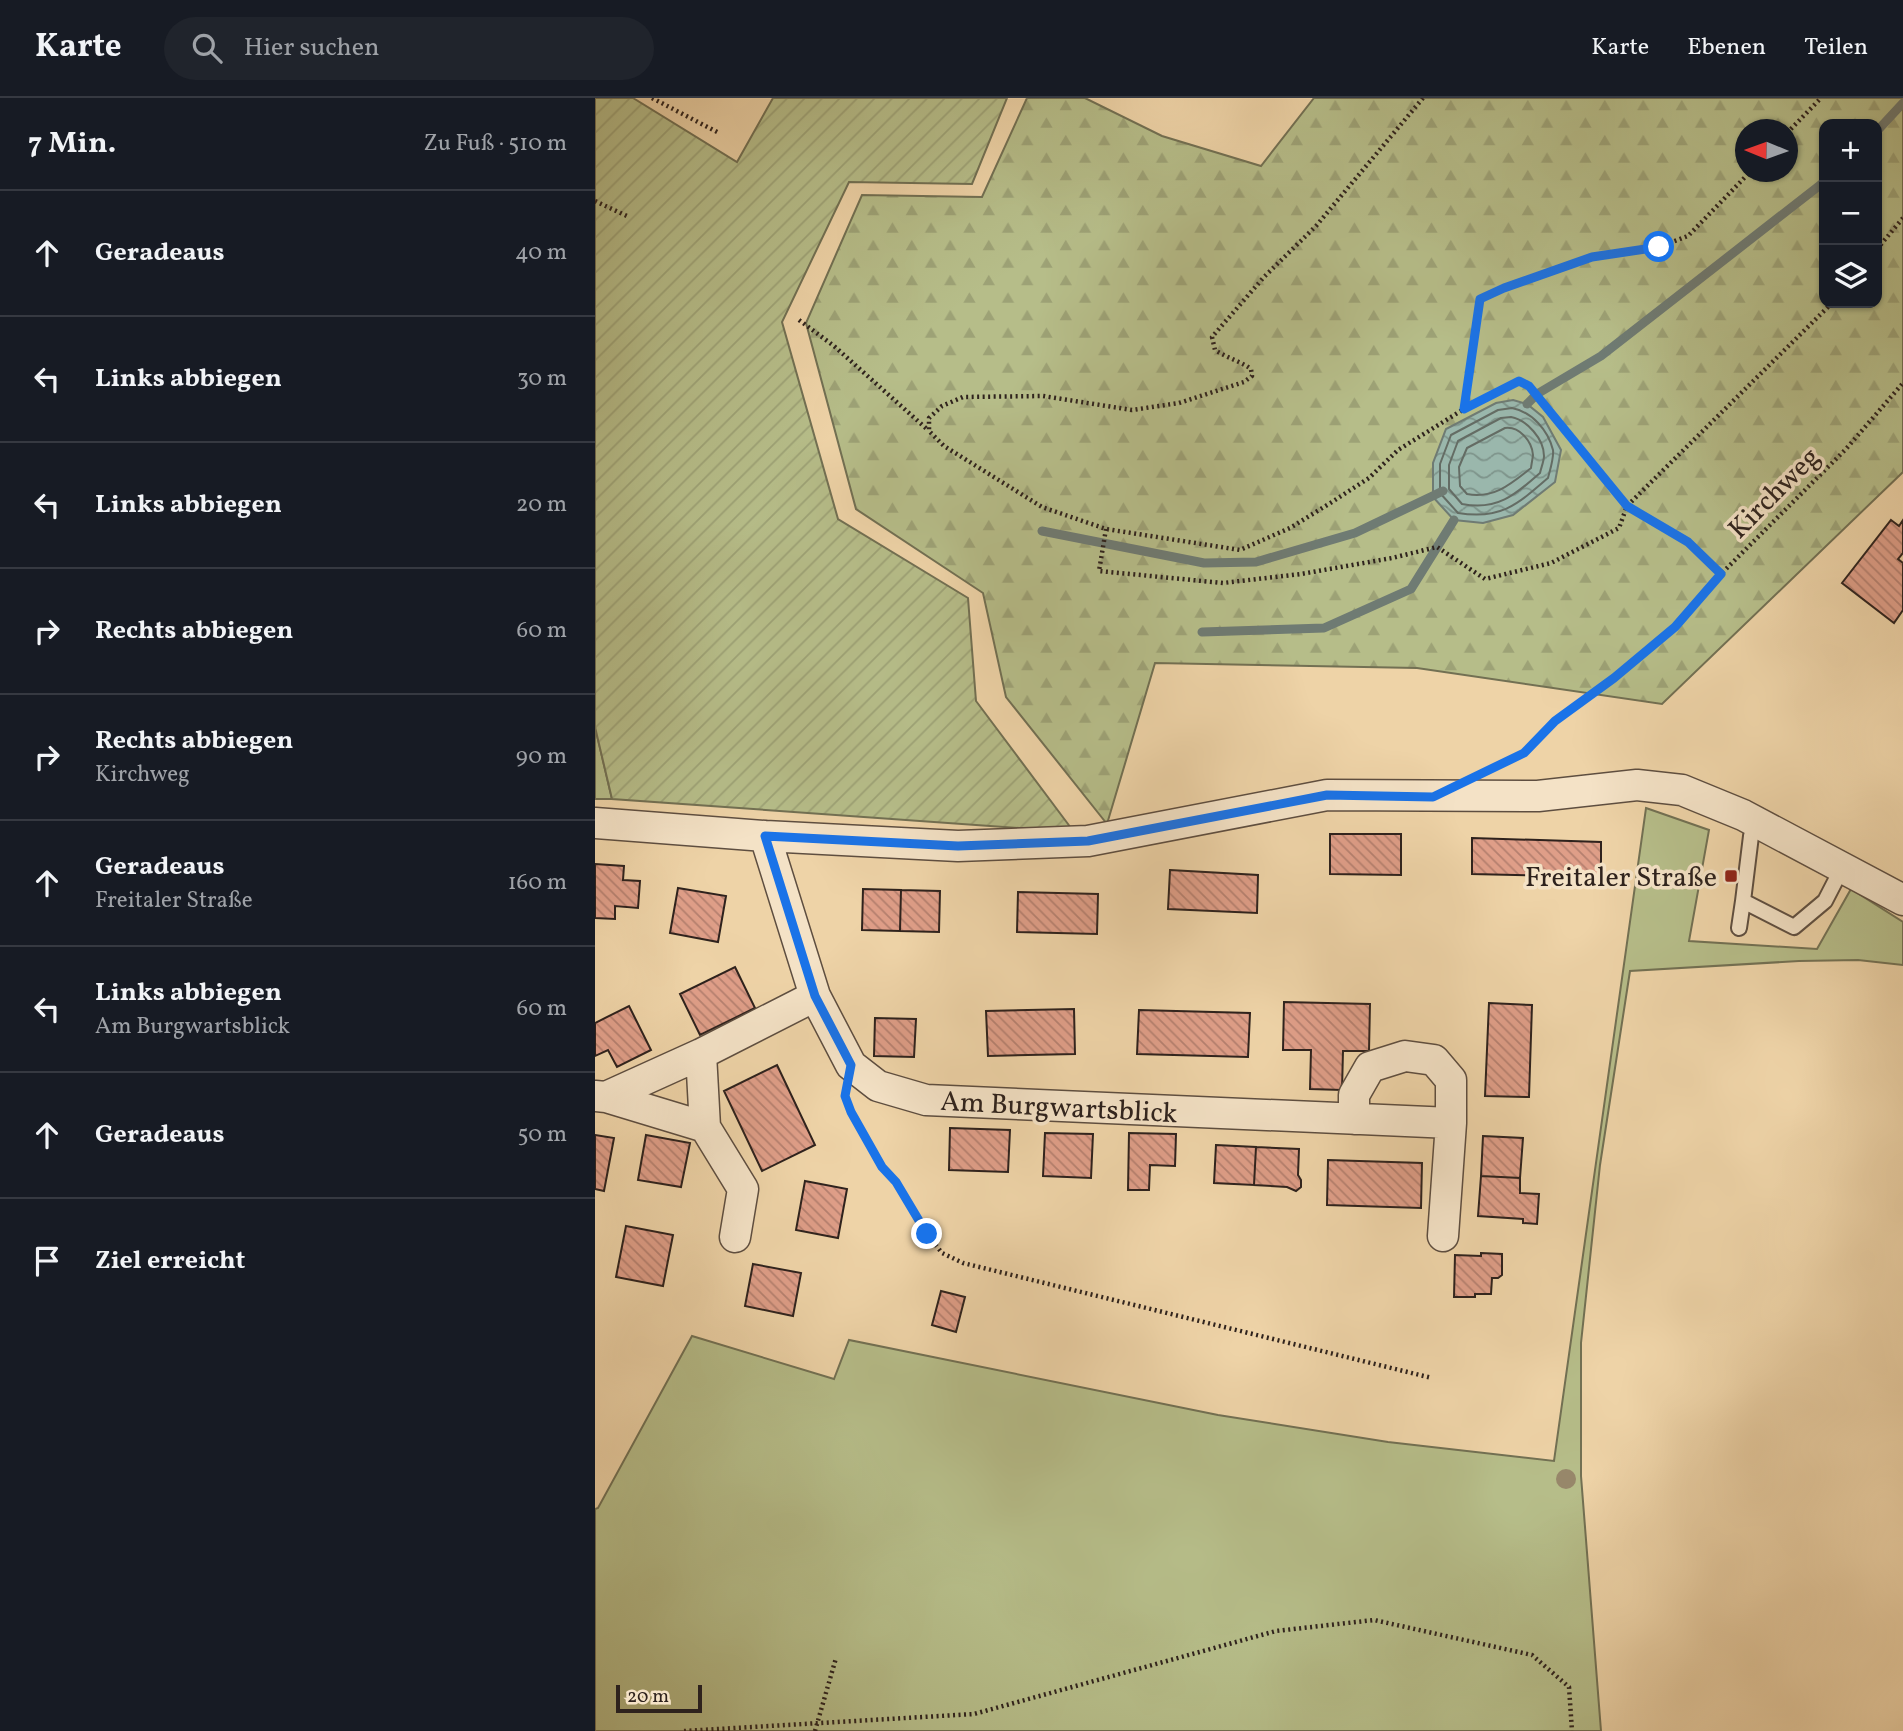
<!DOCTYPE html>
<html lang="de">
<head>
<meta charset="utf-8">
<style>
	:root { --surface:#171b24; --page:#20242c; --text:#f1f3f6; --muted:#9ea1a6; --line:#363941 }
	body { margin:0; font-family:Vollkorn,serif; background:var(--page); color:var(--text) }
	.controls { position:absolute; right:21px; top:21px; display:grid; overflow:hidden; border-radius:14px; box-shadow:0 2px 5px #0004 }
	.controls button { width:63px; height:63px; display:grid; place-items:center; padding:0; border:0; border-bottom:2px solid var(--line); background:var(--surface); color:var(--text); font:35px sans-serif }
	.compass { position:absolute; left:1140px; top:21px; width:63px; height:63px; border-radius:50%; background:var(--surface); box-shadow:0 2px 5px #0004; rotate:271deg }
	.scale { position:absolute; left:21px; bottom:18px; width:86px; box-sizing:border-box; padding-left:7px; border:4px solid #2e221d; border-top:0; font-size:19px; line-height:24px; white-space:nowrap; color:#2e221d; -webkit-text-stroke:5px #f4e2c6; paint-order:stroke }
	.stop { position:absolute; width:21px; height:21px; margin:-16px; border:5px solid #1a73e8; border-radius:50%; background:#fff }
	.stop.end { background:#1a73e8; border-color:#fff; box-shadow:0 2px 7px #0008 }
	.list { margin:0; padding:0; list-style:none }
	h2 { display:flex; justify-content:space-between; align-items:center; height:91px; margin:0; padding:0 28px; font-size:30px }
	h2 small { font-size:23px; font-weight:400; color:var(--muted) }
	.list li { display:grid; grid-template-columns:46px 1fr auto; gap:21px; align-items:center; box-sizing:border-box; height:126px; padding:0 28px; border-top:2px solid var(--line) }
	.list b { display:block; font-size:26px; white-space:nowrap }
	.list p { margin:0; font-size:23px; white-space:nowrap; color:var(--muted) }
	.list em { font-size:23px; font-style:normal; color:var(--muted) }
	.icon { flex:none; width:38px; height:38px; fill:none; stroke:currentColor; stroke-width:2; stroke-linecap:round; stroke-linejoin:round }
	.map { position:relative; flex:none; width:1308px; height:1633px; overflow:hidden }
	header { display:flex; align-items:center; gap:42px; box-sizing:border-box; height:98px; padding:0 35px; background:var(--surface); border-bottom:2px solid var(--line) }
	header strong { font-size:33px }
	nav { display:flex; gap:38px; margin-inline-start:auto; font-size:24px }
	.search { width:490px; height:63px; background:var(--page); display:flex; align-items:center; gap:18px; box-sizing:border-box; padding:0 24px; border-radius:38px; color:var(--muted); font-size:26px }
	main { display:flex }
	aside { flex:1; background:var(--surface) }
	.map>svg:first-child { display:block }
	.green { fill:#b6bd89; stroke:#727053; stroke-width:2 }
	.forest { fill:url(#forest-firs); stroke:#727053; stroke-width:2; fill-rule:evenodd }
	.garden { fill:url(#garden-furrows); stroke:#727053; stroke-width:2 }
	.water { fill:url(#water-waves); stroke:#6f7b73; stroke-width:2 }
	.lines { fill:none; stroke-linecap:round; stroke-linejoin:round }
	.shore { stroke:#646c64; stroke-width:2 }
	.stream { stroke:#6f7b73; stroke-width:9 }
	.building { fill:url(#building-back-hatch); stroke:#2e221d; stroke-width:2 }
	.lane-casing { stroke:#5e4e40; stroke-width:18 }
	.street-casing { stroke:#5e4e40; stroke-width:33 }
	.path { stroke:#2e221d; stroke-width:4.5; stroke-dasharray:2 3.5; stroke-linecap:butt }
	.lane { stroke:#f4e2c6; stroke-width:14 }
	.street { stroke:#f4e2c6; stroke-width:30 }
	.tree { fill:#97876a }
	.route { stroke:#1a73e8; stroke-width:9 }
	.poi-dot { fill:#8f2418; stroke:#f4e2c6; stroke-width:2.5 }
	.labels { text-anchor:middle; stroke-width:7; stroke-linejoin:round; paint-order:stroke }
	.street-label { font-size:28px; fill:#2e221d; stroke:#f4e2c6 }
	.poi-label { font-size:28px; fill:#2e221d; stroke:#f4e2c6; text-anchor:end }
</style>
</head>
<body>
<header>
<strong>Karte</strong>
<div class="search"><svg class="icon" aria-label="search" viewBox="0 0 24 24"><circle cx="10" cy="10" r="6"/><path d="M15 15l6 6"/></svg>Hier suchen</div>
<nav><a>Karte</a><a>Ebenen</a><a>Teilen</a></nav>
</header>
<main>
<aside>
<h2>7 Min.<small>Zu Fuß · 510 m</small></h2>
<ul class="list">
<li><svg class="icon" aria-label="ahead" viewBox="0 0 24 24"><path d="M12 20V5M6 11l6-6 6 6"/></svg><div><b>Geradeaus</b></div><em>40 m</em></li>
<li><svg class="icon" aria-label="left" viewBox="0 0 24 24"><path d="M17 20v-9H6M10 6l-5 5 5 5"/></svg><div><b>Links abbiegen</b></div><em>30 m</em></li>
<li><svg class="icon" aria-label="left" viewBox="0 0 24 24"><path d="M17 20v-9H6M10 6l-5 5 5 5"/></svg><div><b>Links abbiegen</b></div><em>20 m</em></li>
<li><svg class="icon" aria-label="right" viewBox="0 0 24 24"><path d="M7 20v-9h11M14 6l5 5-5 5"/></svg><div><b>Rechts abbiegen</b></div><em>60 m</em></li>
<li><svg class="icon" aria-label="right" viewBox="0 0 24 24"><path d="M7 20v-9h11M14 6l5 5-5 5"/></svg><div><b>Rechts abbiegen</b><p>Kirchweg</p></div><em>90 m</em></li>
<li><svg class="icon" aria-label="ahead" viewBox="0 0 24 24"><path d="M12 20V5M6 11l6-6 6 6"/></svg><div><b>Geradeaus</b><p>Freitaler Straße</p></div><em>160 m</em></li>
<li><svg class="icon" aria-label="left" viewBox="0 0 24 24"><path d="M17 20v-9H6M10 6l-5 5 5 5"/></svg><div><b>Links abbiegen</b><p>Am Burgwartsblick</p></div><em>60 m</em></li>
<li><svg class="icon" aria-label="ahead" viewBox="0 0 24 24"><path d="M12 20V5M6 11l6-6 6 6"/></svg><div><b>Geradeaus</b></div><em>50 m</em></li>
<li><svg class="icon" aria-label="arrive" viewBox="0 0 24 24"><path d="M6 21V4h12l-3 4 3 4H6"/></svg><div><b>Ziel erreicht</b></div></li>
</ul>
</aside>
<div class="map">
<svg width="1308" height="1633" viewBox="0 0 1308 1633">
	<defs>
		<pattern id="forest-firs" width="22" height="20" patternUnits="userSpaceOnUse" patternTransform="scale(1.75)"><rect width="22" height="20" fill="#b6bd89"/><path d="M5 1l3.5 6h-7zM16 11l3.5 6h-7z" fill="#9da276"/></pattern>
		<pattern id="garden-furrows" width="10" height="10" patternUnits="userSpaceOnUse" patternTransform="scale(1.75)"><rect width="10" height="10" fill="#b6bd89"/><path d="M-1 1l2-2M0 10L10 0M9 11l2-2" fill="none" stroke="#9da276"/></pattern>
		<pattern id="water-waves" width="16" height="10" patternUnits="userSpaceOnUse" patternTransform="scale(1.75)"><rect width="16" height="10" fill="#9ab7ac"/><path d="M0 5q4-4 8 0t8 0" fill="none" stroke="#7e948b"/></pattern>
		<pattern id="building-back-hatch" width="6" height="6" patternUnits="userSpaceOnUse" patternTransform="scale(1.75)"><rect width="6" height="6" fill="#df9e88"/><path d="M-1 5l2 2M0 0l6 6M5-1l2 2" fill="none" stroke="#b5806f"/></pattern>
	</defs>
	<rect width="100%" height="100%" fill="#eed3a7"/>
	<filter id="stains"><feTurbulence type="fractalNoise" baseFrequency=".00286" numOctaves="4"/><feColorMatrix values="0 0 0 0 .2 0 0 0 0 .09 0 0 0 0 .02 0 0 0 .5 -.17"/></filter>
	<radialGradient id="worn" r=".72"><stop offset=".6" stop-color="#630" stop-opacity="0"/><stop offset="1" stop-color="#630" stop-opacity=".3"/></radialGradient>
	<path class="green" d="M 0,629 L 17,701 L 0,701 Z
		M 1051,710 L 1114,732 L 1094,843 L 1222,851 L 1256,791 L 1308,824 L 1308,867 L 1263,862 L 1204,863 L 1035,873 L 1005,1067 L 986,1245 L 986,1378 L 1006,1633 L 0,1633 L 0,1411 L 3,1410 L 97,1238 L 239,1281 L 254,1242 L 623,1317 L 793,1344 L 959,1363 Z"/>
	<path class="forest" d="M 432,0 L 490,0 L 567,38 L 666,68 L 719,0 L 1308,0 L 1308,374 L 1067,606 L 822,570 L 560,565 L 512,726 L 411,599 L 388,495 L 261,411 L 211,225 L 267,97 L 387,99 ZM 1229,26 L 1282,26 L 1282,205 L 1229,205 ZM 1150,32 L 1192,32 L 1192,74 L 1150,74 Z"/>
	<path class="garden" d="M 0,0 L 38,0 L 142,64 L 178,0 L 412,0 L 377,86 L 254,84 L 187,224 L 243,421 L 373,500 L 381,603 L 479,734 L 17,701 L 0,629 Z"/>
	<path class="water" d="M 918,302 L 932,306 L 948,319 L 966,352 L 960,384 L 918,417 L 888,425 L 859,422 L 838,399 L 838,365 L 851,331 L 901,305 Z"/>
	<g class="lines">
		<path class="shore" d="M 917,310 C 937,314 953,332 958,352 C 959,360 955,372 953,380 C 922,407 905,422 863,415 L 845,395 L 845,366 L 856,337 L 903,312 Z
			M 916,319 C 932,322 949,341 949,358 C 949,363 946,370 945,375 C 920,397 902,413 867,406 L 854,391 L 854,367 L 863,343 L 906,320 Z
			M 910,330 C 924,328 937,343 938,357 C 938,358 936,369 936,370 C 916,386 899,401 872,396 L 865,388 L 864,369 L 872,350 Z"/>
		<path class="stream" d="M 1282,33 L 1308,5
			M 932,306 L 942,296 L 1006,258 L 1229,84
			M 447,433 L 609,465 L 661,464 L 760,435 L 848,393
			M 607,534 L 729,530 L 816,491 L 859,422"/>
	</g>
	<path class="building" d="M 1296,422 L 1304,428 L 1308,422 L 1308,455 L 1303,461 L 1308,465 L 1308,512 L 1299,525 L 1247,485 Z
		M 735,736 L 806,736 L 806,777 L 735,776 Z
		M 877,740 L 1006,744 L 1006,779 L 877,776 Z
		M 0,766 L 29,768 L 28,782 L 45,783 L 43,810 L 20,808 L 20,821 L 0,820 Z
		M 575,772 L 663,777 L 662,815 L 573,811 Z
		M 83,790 L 131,798 L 123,844 L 75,835 Z
		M 268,791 L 306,792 L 305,833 L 267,832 Z
		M 306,792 L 345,793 L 344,834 L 305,833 Z
		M 423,794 L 503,796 L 502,836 L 422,834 Z
		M 140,869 L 160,910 L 105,937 L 85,896 Z
		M 689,904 L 775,906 L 774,953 L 748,953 L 747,992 L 715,991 L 716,952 L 688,952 Z
		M 894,905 L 937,907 L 934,999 L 890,998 Z
		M 34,908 L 56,952 L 22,969 L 13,952 L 0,958 L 0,925 Z
		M 479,911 L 480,956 L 393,958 L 391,913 Z
		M 544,912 L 655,915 L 653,959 L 542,956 Z
		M 280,920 L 321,921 L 319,959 L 279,958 Z
		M 182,967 L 220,1047 L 167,1073 L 129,993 Z
		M 355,1030 L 415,1032 L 413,1074 L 354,1072 Z
		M 450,1035 L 498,1036 L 496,1080 L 448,1078 Z
		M 534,1035 L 581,1036 L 580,1068 L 555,1067 L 554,1092 L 533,1092 Z
		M 0,1037 L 19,1040 L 9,1093 L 0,1091 Z
		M 51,1037 L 95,1045 L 86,1089 L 43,1082 Z
		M 888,1038 L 928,1040 L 925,1080 L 886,1078 Z
		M 621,1047 L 661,1049 L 659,1087 L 619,1085 Z
		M 661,1049 L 704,1051 L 703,1077 L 706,1082 L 706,1089 L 701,1093 L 692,1089 L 659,1087 Z
		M 733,1062 L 827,1065 L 826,1110 L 732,1107 Z
		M 886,1078 L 925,1080 L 925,1095 L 944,1096 L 942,1126 L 928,1125 L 928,1121 L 883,1118 Z
		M 210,1083 L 252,1091 L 243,1140 L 201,1132 Z
		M 31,1128 L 78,1137 L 68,1188 L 21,1179 Z
		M 886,1155 L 907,1156 L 907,1177 L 903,1180 L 897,1180 L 896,1196 L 880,1196 L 880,1199 L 859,1199 L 860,1157 L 886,1158 Z
		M 158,1166 L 206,1175 L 198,1218 L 150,1208 Z
		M 346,1193 L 370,1199 L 361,1234 L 337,1227 Z"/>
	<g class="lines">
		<g class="lane-casing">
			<path id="lane" d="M 1162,725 L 1156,738 L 1148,803 L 1199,829 L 1230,803 L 1247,770
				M 1144,830 L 1148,803"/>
		</g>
		<g class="street-casing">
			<path id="street" d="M 0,725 L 170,738 L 363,748 L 493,743 L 732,697 L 943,698 L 1042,687 L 1087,692 L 1148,717 L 1308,802
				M 170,738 L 220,898 L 256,967 L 283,988 L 331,1002 L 856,1025 L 848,1138
				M 106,956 L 110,1029 L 148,1091 L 140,1139
				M 0,998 L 11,999 L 106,956 L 220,898
				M 11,999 L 110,1029
				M 759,1021 L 759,997 L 775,969 L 810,958 L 839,962 L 856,982 L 856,1025"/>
		</g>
		<path class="path" d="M 57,0 L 124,35
			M 828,0 L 721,128 L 669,179 L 617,239 L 620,252 C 632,260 645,263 656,271 L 657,278 L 649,284 L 584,305 L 537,312 L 448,298 L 368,299 L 347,308 L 334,320 L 334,333 L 349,348 L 447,409 L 511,431 L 645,452 L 695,430 L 737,404 L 774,380 L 803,352 L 869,311
			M 1192,35 L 1226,0
			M 0,103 L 34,119
			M 1282,151 L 1308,120
			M 204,222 L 239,248 L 333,332
			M 511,431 L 504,473 L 628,485 L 706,476 L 797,460 L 842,449 L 890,481 L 956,465 L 1024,430 L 1032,408 L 1237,205
			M 1126,476 L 1093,444 L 1032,408 L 934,288 L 924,283 L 869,311 L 885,201 L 909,190 L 997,158 L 1064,149 L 1093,138 L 1155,74
			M 904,667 L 929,655 L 960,623 L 1019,580 L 1080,529 L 1126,476 L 1251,351 L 1308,285
			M 252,1002 L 275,1050 L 287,1069 L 301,1084 L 332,1136 L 347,1155 L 368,1165 L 837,1280
			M 89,1633 L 379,1616 L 681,1533 L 779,1522 L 937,1557 L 974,1589 L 977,1633
			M 220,1633 L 241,1560"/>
		<use href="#lane" class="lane"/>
		<use href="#street" class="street"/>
	</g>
	<circle class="tree" cx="971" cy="1381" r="10"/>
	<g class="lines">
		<path class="route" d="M 332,1136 L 301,1084 L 287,1069 L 256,1014 L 250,998 L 256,967 L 220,898 L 170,738 L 363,748 L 493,743 L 732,697 L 838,699 L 929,655 L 960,623 L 1019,580 L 1080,529 L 1126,476 L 1093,444 L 1032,408 L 934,288 L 924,283 L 869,311 L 885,201 L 909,190 L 997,159 L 1064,149"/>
	</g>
	<rect class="poi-dot" x="1129" y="771" width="14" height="14" rx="3.5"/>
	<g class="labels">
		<g class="street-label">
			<text transform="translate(1178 394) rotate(-45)" y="10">Kirchweg</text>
			<text transform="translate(464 1008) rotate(3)" y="10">Am Burgwartsblick</text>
		</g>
		<g class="poi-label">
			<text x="1122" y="788">Freitaler Straße</text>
		</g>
	</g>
	<rect width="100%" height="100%" filter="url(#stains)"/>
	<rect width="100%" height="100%" fill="url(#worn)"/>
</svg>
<div class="controls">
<button>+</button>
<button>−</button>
<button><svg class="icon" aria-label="layers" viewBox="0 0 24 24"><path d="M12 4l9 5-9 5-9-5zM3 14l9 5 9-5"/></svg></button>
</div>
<svg class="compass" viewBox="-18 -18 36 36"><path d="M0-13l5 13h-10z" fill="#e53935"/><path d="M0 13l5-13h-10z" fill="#9ea1a6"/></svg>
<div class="scale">20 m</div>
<div class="stop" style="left:1064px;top:149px"></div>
<div class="stop end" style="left:332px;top:1136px"></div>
</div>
</main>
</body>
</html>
